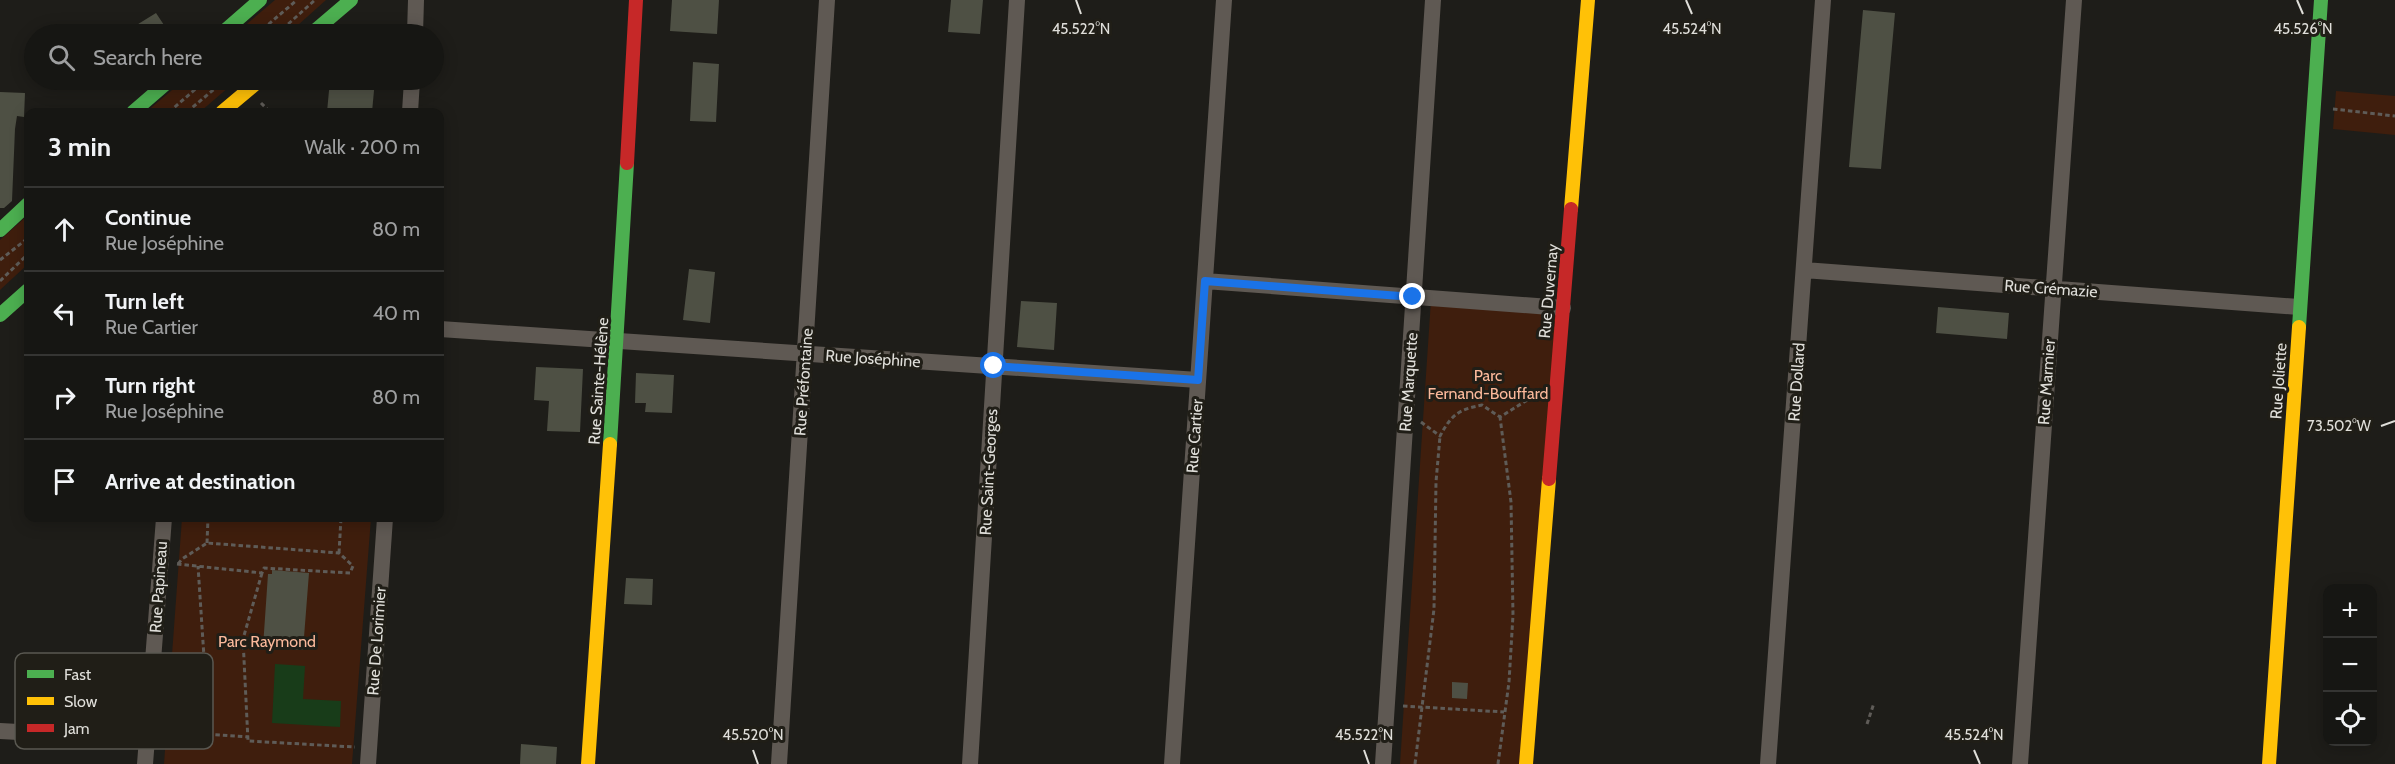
<!DOCTYPE html>
<html lang="en">
<head>
<meta charset="utf-8">
<style>
	:root { --surface:#161613; --page:#1f1f1c; --text:#f1f3f6; --muted:#9e9fa0; --line:#353533 }
	body { margin:0; font-family:Cabin,sans-serif; background:var(--page); color:var(--text) }
	.controls { position:absolute; right:18px; bottom:18px; display:grid; overflow:hidden; border-radius:12px; box-shadow:0 3px 15px #0003 }
	.controls button { width:54px; height:54px; display:grid; place-items:center; padding:0; border:0; border-bottom:2px solid var(--line); background:var(--surface); color:var(--text); font:30px sans-serif }
	.stop { position:absolute; width:18px; height:18px; margin:-14px; border:4px solid #1a73e8; border-radius:50%; background:#fff }
	.stop.end { background:#1a73e8; border-color:#fff; box-shadow:0 2px 6px #0008 }
	.list { margin:0; padding:0; list-style:none }
	h2 { display:flex; justify-content:space-between; align-items:center; height:78px; margin:0; padding:0 24px; font-size:26px }
	h2 small { font-size:20px; font-weight:400; color:var(--muted) }
	.list li { display:grid; grid-template-columns:39px 1fr auto; gap:18px; align-items:center; box-sizing:border-box; height:84px; padding:0 24px; border-top:2px solid var(--line) }
	.list b { display:block; font-size:22px; white-space:nowrap }
	.list p { margin:0; font-size:20px; white-space:nowrap; color:var(--muted) }
	.list em { font-size:20px; font-style:normal; color:var(--muted) }
	.icon { flex:none; width:33px; height:33px; fill:none; stroke:currentColor; stroke-width:2; stroke-linecap:round; stroke-linejoin:round }
	.map { position:relative; flex:none; width:2395px; height:764px; overflow:hidden }
	.search { position:absolute; background:var(--surface); box-shadow:0 3px 15px #0003; left:24px; top:24px; width:420px; height:66px; display:flex; align-items:center; gap:15px; box-sizing:border-box; padding:0 21px; border-radius:33px; color:var(--muted); font-size:22px }
	.panel { position:absolute; background:var(--surface); box-shadow:0 3px 15px #0003; left:24px; top:108px; width:420px; height:414px; border-radius:12px }
	.map>svg:first-child { display:block }
	.green { fill:#3f1e0d }
	.water { fill:#183c19 }
	.building { fill:#4e5044 }
	.lines { fill:none; stroke-linecap:round; stroke-linejoin:round }
	.path { stroke:#5f5c58; stroke-width:3; stroke-dasharray:4.5 3; stroke-linecap:butt }
	.street { stroke:#5f5953; stroke-width:16 }
	.fast { stroke:#4caf50; stroke-width:14 }
	.slow { stroke:#ffc107; stroke-width:14 }
	.jam { stroke:#c62828; stroke-width:14 }
	.route { stroke:#1a73e8; stroke-width:8 }
	.ticks { fill:none; stroke:#dfded9; stroke-width:2 }
	.labels { text-anchor:middle; stroke-width:6; stroke-linejoin:round; paint-order:stroke }
	.street-label { font-size:16px; fill:#dfded9; stroke:#201e17 }
	.park-label { font-size:16px; fill:#fbb99b; stroke:#201e17 }
	.key { fill:#201e17; stroke:#595851; stroke-width:1.5 }
	.key-label { font-size:16px; fill:#dfded9 }
	.ticks-label { font-size:15px; text-anchor:middle; fill:#dfded9; stroke:#201e17; stroke-width:6; stroke-linejoin:round; paint-order:stroke }
</style>
</head>
<body>
<div class="map">
<svg width="2395" height="764" viewBox="0 0 2395 764">
	<rect width="100%" height="100%" fill="#1e1d19"/>
	<path class="green" d="M 275,0 L 326,0 L 288,34 L 235,34 Z
		M 184,80 L 237,80 L 200,112 L 146,112 Z
		M 2336,91 L 2395,96 L 2395,135 L 2333,129 Z
		M 28,215 L 28,264 L 0,290 L 0,240 Z
		M 1431,300 L 1557,313 L 1520,764 L 1400,764 Z
		M 182,518 L 371,518 L 352,764 L 164,764 Z"/>
	<path class="water" d="M 275,664 L 305,666 L 303,699 L 341,701 L 340,727 L 272,723 Z"/>
	<path class="building" d="M 672,0 L 719,0 L 717,34 L 670,31 Z
		M 951,0 L 983,0 L 980,34 L 948,32 Z
		M 1863,10 L 1895,13 L 1881,169 L 1849,167 Z
		M 156,13 L 170,34 L 122,34 Z
		M 693,62 L 719,64 L 716,122 L 690,121 Z
		M 330,80 L 375,80 L 372,112 L 327,112 Z
		M 0,92 L 25,93 L 24,117 L 17,116 L 15,129 L 12,201 L 4,208 L 0,208 Z
		M 689,269 L 715,272 L 710,323 L 683,320 Z
		M 1021,301 L 1057,303 L 1054,350 L 1017,347 Z
		M 1938,307 L 2009,313 L 2007,339 L 1936,333 Z
		M 536,367 L 583,369 L 580,432 L 547,431 L 549,401 L 534,400 Z
		M 636,373 L 674,375 L 672,413 L 645,412 L 646,403 L 635,403 Z
		M 272,570 L 309,573 L 303,650 L 263,647 L 268,574 L 272,574 Z
		M 626,578 L 653,579 L 652,605 L 624,604 Z
		M 1452,682 L 1468,683 L 1467,699 L 1452,698 Z
		M 521,744 L 557,747 L 556,764 L 520,764 Z"/>
	<g class="lines">
		<path class="path" d="M 257,34 L 297,0
			M 277,34 L 315,0
			M 261,103 L 270,112
			M 2333,109 L 2395,116
			M 169,112 L 206,80
			M 187,112 L 225,80
			M 0,260 L 28,238
			M 0,281 L 28,254
			M 1421,422 L 1440,436 C 1452,414 1458,410 1482,405 L 1500,417 L 1537,394
			M 207,543 L 208,518
			M 339,553 L 341,518
			M 177,564 L 262,573 L 264,568 L 350,573 L 353,566 L 339,553 L 207,543 L 182,559 L 178,564
			M 262,573 L 243,639 L 248,741 L 355,747
			M 1403,706 L 1504,712
			M 1867,724 L 1874,703
			M 163,731 L 248,737
			M 190,733 L 204,657 L 198,566
			M 1415,764 L 1434,609 L 1436,482 L 1440,436
			M 1498,764 L 1509,682 L 1513,615 L 1511,502 L 1500,417"/>
		<path class="street" d="M 415,34 L 416,0
			M 410,112 L 412,80
			M 1804,270 L 2299,307
			M 1205,281 L 1563,308
			M 440,329 L 1198,380
			M 0,731 L 147,739
			M 145,764 L 164,518
			M 368,764 L 385,518
			M 779,764 L 827,0
			M 970,764 L 1017,0
			M 1172,764 L 1224,0
			M 1383,764 L 1433,0
			M 1768,764 L 1823,0
			M 2020,764 L 2074,0"/>
		<path class="fast" d="M 221,34 L 260,0
			M 311,34 L 351,0
			M 133,112 L 170,80
			M 0,230 L 28,204
			M 0,315 L 28,290
			M 2299,327 L 2321,0
			M 610,444 L 627,163"/>
		<path class="slow" d="M 222,112 L 260,80
			M 1571,209 L 1588,0
			M 588,764 L 610,444
			M 1526,764 L 1549,479
			M 2269,764 L 2299,327"/>
		<path class="jam" d="M 627,163 L 636,0
			M 1549,479 L 1571,209"/>
	</g>
	<g class="lines">
		<path class="route" d="M 994,366 L 1198,380 L 1205,281 L 1413,297"/>
	</g>
	<path class="ticks" d="M 1076,0 L 1081,14M 1686,0 L 1692,14M 2297,0 L 2303,14M 2381,426 L 2395,421M 753,750 L 758,764M 1364,750 L 1369,764M 1974,750 L 1980,764"/>
	<g class="labels">
		<g class="street-label">
			<text transform="translate(2051 288) rotate(4)" y="6">Rue Crémazie</text>
			<text transform="translate(1548 291) rotate(-85)" y="6">Rue Duvernay</text>
			<text transform="translate(873 358) rotate(4)" y="6">Rue Joséphine</text>
			<text transform="translate(598 381) rotate(-86)" y="6">Rue Sainte-Hélène</text>
			<text transform="translate(2278 381) rotate(-86)" y="6">Rue Joliette</text>
			<text transform="translate(803 382) rotate(-86)" y="6">Rue Préfontaine</text>
			<text transform="translate(1408 382) rotate(-86)" y="6">Rue Marquette</text>
			<text transform="translate(1796 382) rotate(-86)" y="6">Rue Dollard</text>
			<text transform="translate(2046 382) rotate(-86)" y="6">Rue Marmier</text>
			<text transform="translate(1194 436) rotate(-86)" y="6">Rue Cartier</text>
			<text transform="translate(988 472) rotate(-87)" y="6">Rue Saint-Georges</text>
			<text transform="translate(158 587) rotate(-86)" y="6">Rue Papineau</text>
			<text transform="translate(376 641) rotate(-86)" y="6">Rue De Lorimier</text>
		</g>
		<g class="park-label">
			<text x="1488" y="381">Parc<tspan x="1488" dy="18">Fernand-Bouffard</tspan></text>
			<text x="267" y="647">Parc Raymond</text>
		</g>
	</g>
	<rect x="15" y="653" width="198" height="96" rx="9" class="key"/>
	<rect x="27" y="670" width="27" height="8" fill="#4caf50"/>
	<rect x="27" y="697" width="27" height="8" fill="#ffc107"/>
	<rect x="27" y="724" width="27" height="8" fill="#c62828"/>
	<g class="key-label">
		<text x="64" y="680">Fast</text>
		<text x="64" y="707">Slow</text>
		<text x="64" y="734">Jam</text>
	</g>
	<g class="ticks-label">
		<text x="1081" y="34">45.522°N</text>
		<text x="1692" y="34">45.524°N</text>
		<text x="2303" y="34">45.526°N</text>
		<text x="2339" y="431">73.502°W</text>
		<text x="753" y="740">45.520°N</text>
		<text x="1364" y="740">45.522°N</text>
		<text x="1974" y="740">45.524°N</text>
	</g>
</svg>
<div class="controls">
<button>+</button>
<button>−</button>
<button><svg class="icon" aria-label="locate" viewBox="0 0 24 24"><circle cx="12" cy="12" r="6"/><path d="M12 2v4M12 18v4M2 12h4M18 12h4"/></svg></button>
</div>
<div class="stop" style="left:994px;top:366px"></div>
<div class="stop end" style="left:1413px;top:297px"></div>
<div class="search"><svg class="icon" aria-label="search" viewBox="0 0 24 24"><circle cx="10" cy="10" r="6"/><path d="M15 15l6 6"/></svg>Search here</div>
<section class="panel">
<h2>3 min<small>Walk · 200 m</small></h2>
<ul class="list">
<li><svg class="icon" aria-label="ahead" viewBox="0 0 24 24"><path d="M12 20V5M6 11l6-6 6 6"/></svg><div><b>Continue</b><p>Rue Joséphine</p></div><em>80 m</em></li>
<li><svg class="icon" aria-label="left" viewBox="0 0 24 24"><path d="M17 20v-9H6M10 6l-5 5 5 5"/></svg><div><b>Turn left</b><p>Rue Cartier</p></div><em>40 m</em></li>
<li><svg class="icon" aria-label="right" viewBox="0 0 24 24"><path d="M7 20v-9h11M14 6l5 5-5 5"/></svg><div><b>Turn right</b><p>Rue Joséphine</p></div><em>80 m</em></li>
<li><svg class="icon" aria-label="arrive" viewBox="0 0 24 24"><path d="M6 21V4h12l-3 4 3 4H6"/></svg><div><b>Arrive at destination</b></div></li>
</ul>
</section>
</div>
</body>
</html>
